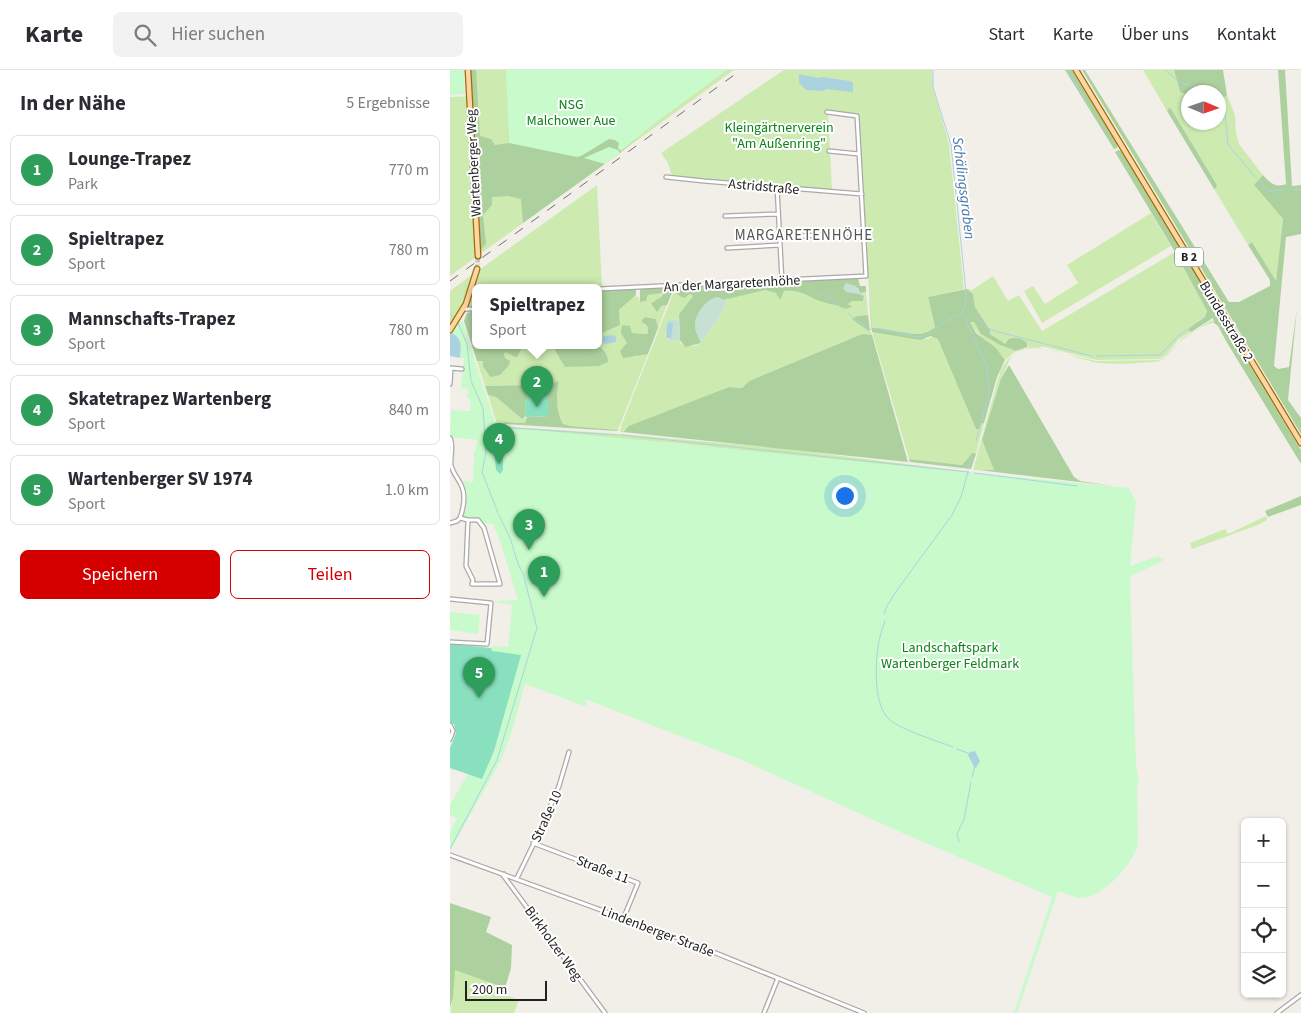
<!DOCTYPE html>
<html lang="de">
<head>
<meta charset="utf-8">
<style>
	:root { --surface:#fff; --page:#f2f2f3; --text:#2b2b33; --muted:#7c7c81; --line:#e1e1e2; --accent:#d40000 }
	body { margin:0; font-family:"Source Sans 3",sans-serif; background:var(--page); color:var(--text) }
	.controls { position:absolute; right:15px; bottom:15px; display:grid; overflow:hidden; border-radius:8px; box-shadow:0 1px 4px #0004 }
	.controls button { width:45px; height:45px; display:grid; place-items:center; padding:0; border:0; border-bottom:1px solid var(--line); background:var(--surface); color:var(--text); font:25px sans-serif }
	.compass { position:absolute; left:731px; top:15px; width:45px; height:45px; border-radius:50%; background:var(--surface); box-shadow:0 1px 4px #0004; rotate:92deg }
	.scale { position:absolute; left:15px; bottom:12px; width:82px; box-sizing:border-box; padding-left:5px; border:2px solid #222; border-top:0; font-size:14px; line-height:18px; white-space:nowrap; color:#222; -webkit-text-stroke:4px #fff; paint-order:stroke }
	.you { position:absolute; left:394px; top:425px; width:18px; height:18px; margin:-12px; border:4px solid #fff; border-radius:50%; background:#1a73e8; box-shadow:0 0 0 8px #1a73e833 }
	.badge { display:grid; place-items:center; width:32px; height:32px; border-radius:50%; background:var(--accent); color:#fff; font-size:16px; font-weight:700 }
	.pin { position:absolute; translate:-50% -41px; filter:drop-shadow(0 1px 2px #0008) }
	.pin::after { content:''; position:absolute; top:26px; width:18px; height:15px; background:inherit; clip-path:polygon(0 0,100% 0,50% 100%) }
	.popup { position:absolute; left:22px; top:214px; width:130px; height:65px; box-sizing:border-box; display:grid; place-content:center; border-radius:8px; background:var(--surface); filter:drop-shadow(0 1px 4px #0005); font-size:16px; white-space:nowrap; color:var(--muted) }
	.popup b { font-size:19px; color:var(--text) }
	.popup::after { content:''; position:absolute; left:50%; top:100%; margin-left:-10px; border:10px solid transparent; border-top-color:var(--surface) }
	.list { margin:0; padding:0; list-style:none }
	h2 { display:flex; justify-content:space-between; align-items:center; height:65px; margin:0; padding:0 20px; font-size:21px }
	h2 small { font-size:16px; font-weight:400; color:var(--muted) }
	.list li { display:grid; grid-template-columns:32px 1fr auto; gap:15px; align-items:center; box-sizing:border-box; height:70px; margin:0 10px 10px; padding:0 10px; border:1px solid var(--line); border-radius:8px }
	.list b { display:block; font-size:19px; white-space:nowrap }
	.list p { margin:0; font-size:16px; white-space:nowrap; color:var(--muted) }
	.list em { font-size:16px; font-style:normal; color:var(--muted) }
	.actions { display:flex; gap:10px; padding:15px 20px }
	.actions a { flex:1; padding:11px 0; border:1px solid var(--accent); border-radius:8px; text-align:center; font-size:18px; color:var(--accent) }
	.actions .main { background:var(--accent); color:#fff }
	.icon { flex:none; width:28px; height:28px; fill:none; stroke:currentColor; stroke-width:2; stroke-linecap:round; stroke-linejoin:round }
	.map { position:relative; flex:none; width:851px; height:943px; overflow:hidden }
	header { display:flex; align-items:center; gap:30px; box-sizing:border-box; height:70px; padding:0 25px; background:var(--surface); border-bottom:1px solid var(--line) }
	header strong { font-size:24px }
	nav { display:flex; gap:28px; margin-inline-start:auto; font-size:18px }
	.search { width:350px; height:45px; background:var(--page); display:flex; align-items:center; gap:12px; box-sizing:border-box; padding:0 18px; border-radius:8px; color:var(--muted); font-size:19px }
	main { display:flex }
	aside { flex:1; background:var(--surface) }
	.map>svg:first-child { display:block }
	.grass { fill:#cdebb0; fill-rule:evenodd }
	.forest { fill:#add19e }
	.wetland { fill:#c6e0d4 }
	.park { fill:#c8facc }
	.pitch { fill:#88e0be }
	.water { fill:#aad3df }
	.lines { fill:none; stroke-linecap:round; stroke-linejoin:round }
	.stream { stroke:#aad3df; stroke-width:1 }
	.major-tunnel { stroke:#c8c6c1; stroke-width:4.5; stroke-dasharray:4.5 2; stroke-linecap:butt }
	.minor-casing { stroke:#a9a9a9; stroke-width:5.5 }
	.major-casing { stroke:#a06b00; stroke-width:7 }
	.minor { stroke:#fff; stroke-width:3 }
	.major { stroke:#fcd6a4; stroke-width:4.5 }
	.rail { stroke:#707070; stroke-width:1; stroke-dasharray:10 10; stroke-linecap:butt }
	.labels { text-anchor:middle; stroke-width:4; stroke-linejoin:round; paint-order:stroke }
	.shield { fill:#fff; stroke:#646464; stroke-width:1 }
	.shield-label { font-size:12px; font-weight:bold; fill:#222 }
	.park-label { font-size:14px; fill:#0c8416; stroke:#fff }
	.street-label { font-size:14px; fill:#222; stroke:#fff }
	.water-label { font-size:15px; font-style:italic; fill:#4a7aab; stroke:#fff }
	.neighbourhood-label { font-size:15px; letter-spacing:1px; fill:#555; stroke:#fff }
</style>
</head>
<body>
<header>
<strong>Karte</strong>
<div class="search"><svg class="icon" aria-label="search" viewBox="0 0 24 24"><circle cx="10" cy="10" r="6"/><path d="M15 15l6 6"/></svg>Hier suchen</div>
<nav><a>Start</a><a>Karte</a><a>Über uns</a><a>Kontakt</a></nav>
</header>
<main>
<aside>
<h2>In der Nähe<small>5 Ergebnisse</small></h2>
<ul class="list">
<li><span class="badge" style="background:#2e9e5b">1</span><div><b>Lounge-Trapez</b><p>Park</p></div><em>770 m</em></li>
<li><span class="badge" style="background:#2e9e5b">2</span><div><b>Spieltrapez</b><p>Sport</p></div><em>780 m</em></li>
<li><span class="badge" style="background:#2e9e5b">3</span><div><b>Mannschafts-Trapez</b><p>Sport</p></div><em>780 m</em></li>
<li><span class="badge" style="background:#2e9e5b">4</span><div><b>Skatetrapez Wartenberg</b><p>Sport</p></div><em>840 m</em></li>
<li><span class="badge" style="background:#2e9e5b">5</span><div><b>Wartenberger SV 1974</b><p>Sport</p></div><em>1.0 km</em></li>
</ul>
<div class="actions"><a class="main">Speichern</a><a>Teilen</a></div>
</aside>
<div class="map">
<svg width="851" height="943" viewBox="0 0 851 943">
	<rect width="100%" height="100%" fill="#f2efe9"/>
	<path class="grass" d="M 22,0 L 284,0 L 0,206 L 0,27 L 24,26 Z
		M 334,0 L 482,0 L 483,18 L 499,74 L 514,219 L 478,227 L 485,257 C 482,259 478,262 474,263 C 464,267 435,257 421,258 L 409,44 L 378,41 L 382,120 L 222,106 L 218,93 L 211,83 Z
		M 693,0 L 724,0 L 730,22 L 738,25 L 738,52 L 768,52 L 769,31 L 777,25 L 785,45 L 786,63 L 789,74 L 813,105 L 804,115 L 833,149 L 826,212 L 802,172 L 798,175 L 764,119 L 767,115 L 720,37 L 717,41 Z
		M 147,115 L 152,217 L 26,218 L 26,238 L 19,237 L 29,200 Z
		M 701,143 L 721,176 L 592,253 L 574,221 L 583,216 L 595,234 L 628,213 L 617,195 Z
		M 725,182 L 758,243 L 755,247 L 739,258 L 741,262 L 729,269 L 716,285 L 709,289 L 646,290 L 595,277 L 577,277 L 577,273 L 555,275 L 540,264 L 540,260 L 525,237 L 523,224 L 517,219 L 522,220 L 543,206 L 558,231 L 569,225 L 592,261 Z
		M 24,203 L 16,232 L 0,258 L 0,221 Z
		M 315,220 L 326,223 L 341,220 L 351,221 L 367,229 L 384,233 L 396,239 L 401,237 L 398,234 L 402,231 L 413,231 L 415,225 L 413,223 L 416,222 L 418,245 L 407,246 L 403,249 L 416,260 L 420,260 L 422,265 L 412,264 L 404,267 L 299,311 L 292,318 L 279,317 L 174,360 L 173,362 L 170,362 L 171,356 L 224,221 L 231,227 L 235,228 L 240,224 L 243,226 L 229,244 L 229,251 L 223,249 L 215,265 L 219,270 L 230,270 L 231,274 L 244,276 L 251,273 L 270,246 L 278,228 Z
		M 214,223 L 208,230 L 202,231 L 211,236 L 217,235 L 208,258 L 206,249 L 195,247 L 194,255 L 198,257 L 198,263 L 197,264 L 182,263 L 180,256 L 176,270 L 185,287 L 190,284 L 198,284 L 168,360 L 120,356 L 113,354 C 106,344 106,324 109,312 L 107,311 C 96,316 86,321 76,315 L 35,316 L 27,291 L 33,291 L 39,306 L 55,288 L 54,283 L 58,283 L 64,287 L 73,276 L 102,276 C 105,284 112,292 119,297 L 127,296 L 149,296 L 155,281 L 148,276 L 148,265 L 170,255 L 169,240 L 185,226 L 189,227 L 190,232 L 196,231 L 198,225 Z
		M 762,250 L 764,253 C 753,254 739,265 730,272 C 721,280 717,291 704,292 C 686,293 667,295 650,293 C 624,290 588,268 564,284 C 558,288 559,295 555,300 L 532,370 L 544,400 L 523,400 L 550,302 C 557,287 568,277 586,277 L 646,291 L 709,290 L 715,287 L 733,268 Z
		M 522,251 L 524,252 C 535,270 546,273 566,281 L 555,290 C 545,274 528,269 520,252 Z
		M 422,262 L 477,269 L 484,266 L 490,271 L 526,359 L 532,353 L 534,353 L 526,384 L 520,385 L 512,395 L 459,389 Z
		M 38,325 L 46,327 L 72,349 L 77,347 L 75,353 L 55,352 L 54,354 L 47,354 Z
		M 47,356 L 170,364 L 327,378 L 521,402 L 518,417 L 49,360 ZM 177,369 L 234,374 L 501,405 Z
		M 816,446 L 817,450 L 808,455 L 742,479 L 740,473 L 775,459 L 778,464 Z
		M 4,899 L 55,918 L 54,924 L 69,930 L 64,943 L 0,943 L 3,928 Z"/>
	<path class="forest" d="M 19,0 L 26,0 L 30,66 L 41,69 L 45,75 L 59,73 L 57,0 L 199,57 L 170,83 L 73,153 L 71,129 L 58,126 L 42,127 L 42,135 L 33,145 L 36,174 L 30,181 Z
		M 615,0 L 622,0 L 668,75 L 667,78 L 664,79 Z
		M 632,0 L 635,0 L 779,232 L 789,232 L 820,216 L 820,210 L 798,175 L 802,172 L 826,211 L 833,149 L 804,115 L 813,105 C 820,113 826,118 836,114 L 828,0 L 835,0 L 842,116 L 851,115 L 851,164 L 836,167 L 824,296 L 828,299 L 839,297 L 847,238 L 838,330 L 851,348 L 851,364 Z
		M 724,0 L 773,0 L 777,25 L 769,31 L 768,22 L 738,22 L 738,25 L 730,22 Z
		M 720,37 L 767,115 L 766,118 L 764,119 L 717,41 Z
		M 669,80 L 672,82 L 769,243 L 766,245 L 767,247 L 770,246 L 851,380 L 851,394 L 776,271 L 768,256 L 764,253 L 763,248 L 741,262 L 739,260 L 739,258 L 755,247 L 757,241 L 725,182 L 665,82 Z
		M 408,208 L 410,216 L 416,216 L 416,222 L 410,223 L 408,218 L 400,223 L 405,222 L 414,226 L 413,231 L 402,231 L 398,234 L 402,237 L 396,239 C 386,234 383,235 373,232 C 357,227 353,219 334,221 L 330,230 L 326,223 L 315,220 L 273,230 L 267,227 L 246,261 L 251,273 L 235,277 L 230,270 L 229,244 L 243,226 L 240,224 L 235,228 L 231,227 L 224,221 L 227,216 Z
		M 225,216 L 217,235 L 211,236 L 207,242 L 201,233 L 211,227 L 214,223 L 198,225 L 196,231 L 190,232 L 190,218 Z
		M 184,219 L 186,220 L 186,225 L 169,240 L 170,255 L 148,265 L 148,220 Z
		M 517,219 L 523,224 L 525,237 L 540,260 L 540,264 L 555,274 L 559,269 C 566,267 571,268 577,273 L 577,277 L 566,281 L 550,275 L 531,264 L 524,252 L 520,252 L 526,263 L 546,278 L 555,290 L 547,307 L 534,353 L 532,353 L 529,359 L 526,359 L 488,269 L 481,266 L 470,270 L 422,262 L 419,226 L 422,258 C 435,257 464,267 474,263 C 478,262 482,259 485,257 L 478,227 Z
		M 26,241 L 26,276 L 73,276 L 67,287 C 62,287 59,282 54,283 L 55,288 L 60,291 L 59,295 L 50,305 L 40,307 L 33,296 L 33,291 L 27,291 L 14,251 L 17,243 Z
		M 418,245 L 420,260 L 418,261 L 402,249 L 407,246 Z
		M 195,247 L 206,249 L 208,258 L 198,284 L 173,288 L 170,281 L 177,273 L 171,263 L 172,255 L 180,256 L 182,263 L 197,264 L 198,262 L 198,257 L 192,252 L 192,250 Z
		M 412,264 L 422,265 L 458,392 L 173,362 L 179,356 L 279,317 L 292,318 L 299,311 Z
		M 102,276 C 111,276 142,273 148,276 C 154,279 158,285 158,292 L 149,296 L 115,297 Z
		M 559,295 L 624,407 L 630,411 L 663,416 L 529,400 L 544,400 L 532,370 L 551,309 Z
		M 107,311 L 109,312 C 106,324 106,343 113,354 L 120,356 L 168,360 L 167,361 L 54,354 L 55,352 L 75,353 L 77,347 L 99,346 L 75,328 L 76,346 L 72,349 L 46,327 L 38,325 L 35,316 L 76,315 C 89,320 94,317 107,311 Z
		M 522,383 L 526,384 L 521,399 L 460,392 L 459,389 L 512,395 Z
		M 851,426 L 851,435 L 818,447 L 815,441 Z
		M 0,833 L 41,847 L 36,862 L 62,875 L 61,898 L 55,918 L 5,900 L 3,928 L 0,938 Z"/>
	<path class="wetland" d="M 396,213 L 406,216 L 410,223 L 413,223 L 415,225 L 414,226 L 410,224 L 396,222 L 393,218 Z
		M 267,227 L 273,230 L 278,228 L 270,246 L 251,273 C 250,269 248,266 246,262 C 241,249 254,230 267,227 Z
		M 223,249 L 229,251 L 230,270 L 221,270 L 222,260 L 217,255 L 216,267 L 216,253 Z"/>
	<path class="park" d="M 0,0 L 14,0 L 15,24 L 0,25 Z
		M 56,0 L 277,0 L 205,53 L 171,81 L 168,78 L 169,73 L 165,70 L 159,69 L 131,86 L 127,87 L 59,73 Z
		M 159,77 L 168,80 L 170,83 L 155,94 L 134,88 Z
		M 9,250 L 13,253 L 46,356 L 679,418 L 686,432 L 680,496 L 708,486 L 714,490 L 681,506 L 680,511 L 686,695 L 689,712 L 687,716 L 688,774 C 683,794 653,828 630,828 C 623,827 615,823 608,821 L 567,943 L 564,943 L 602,827 L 448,761 L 294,691 L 135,629 L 137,637 L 75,614 L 62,661 L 51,690 L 0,781 L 0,763 L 7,748 L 0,745 L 0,735 L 18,704 L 32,708 L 44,681 L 52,650 L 41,578 L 43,576 L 58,577 L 62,537 L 61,534 L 47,533 L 47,531 L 68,530 L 51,474 L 43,454 L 32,453 L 30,449 L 13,446 L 14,442 L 16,442 L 17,422 L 13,411 L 23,412 L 24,382 L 26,379 L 27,370 L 1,367 L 0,366 L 1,340 L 21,341 L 20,329 L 17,328 L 18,319 L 11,318 L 14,288 L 10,288 C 11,274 14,270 1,262 Z
		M 0,542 L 28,545 L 30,544 L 28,564 L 0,560 Z"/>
	<path class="pitch" d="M 98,326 L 99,346 L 76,347 L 75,328 Z
		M 45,387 L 53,387 L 53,400 L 50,404 L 46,400 Z
		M 0,574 L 41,578 L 42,581 L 71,585 L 44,681 L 32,709 L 0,698 L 0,678 L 6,663 L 4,654 L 0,653 Z"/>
	<path class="water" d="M 349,4 L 369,8 L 372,7 L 400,11 L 403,13 L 403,22 L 376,19 L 374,21 L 356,20 L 349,13 Z
		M 219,252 L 223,253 L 221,270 L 216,267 L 217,255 Z
		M 2,263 C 13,269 11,276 10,288 L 0,286 L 0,265 Z
		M 163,265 L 166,267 L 166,272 L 156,274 L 151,272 L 153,266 Z
		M 525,681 L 530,691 L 526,698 L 524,697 L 518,685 L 520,682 Z"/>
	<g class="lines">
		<path class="stream" d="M 617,0 L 635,29
			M 715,0 L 731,13 L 760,22
			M 768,26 L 772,28
			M 774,35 L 778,74 L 805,107
			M 808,110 L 818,121 L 835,120
			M 844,120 L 851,120
			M 369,223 L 380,228 L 394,240
			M 521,242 L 534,255 L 541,260 L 642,286
			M 0,243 L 4,249
			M 398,243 L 418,259
			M 515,248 L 537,297 L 539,323 L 526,371
			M 8,253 L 17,274 L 21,311 L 33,338 L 36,382 L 32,402 L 48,443
			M 421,259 L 430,259 L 468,267 L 475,266 L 494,252 L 512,244 L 516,233 L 516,222 L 501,75 L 483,17 L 483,0
			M 646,286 L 710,285 L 728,266 L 743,256
			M 43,357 L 46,357
			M 48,357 L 167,365
			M 171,365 L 519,402
			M 518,399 L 522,386
			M 524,403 L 627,416
			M 434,544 L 437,536 L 445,523 L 502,445 L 511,427 L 518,402
			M 435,551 C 432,560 429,568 428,577 C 425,596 424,638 440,650 C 452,660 487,671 503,677
			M 507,679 L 520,684
			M 522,707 L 525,696
			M 509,772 L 507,764 L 514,749 L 521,712
			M 0,779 L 47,690 L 86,561 L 87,558 L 73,503 C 66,493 64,479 60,468 C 57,460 52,453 49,445"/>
		<path class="major-tunnel" d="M 27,199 L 28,186"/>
		<g class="minor-casing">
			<path id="minor" d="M 379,81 L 409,84
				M 216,107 L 254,111 L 412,124
				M 327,117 L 332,211
				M 275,146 L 328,144
				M 329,167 L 414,163
				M 277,178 L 330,175
				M 148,219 L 416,206 L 407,46 L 377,42
				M 14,239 L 26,239
				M 1,298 L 12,299
				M 0,314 L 1,298
				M 0,368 C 4,376 0,386 1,395 C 3,404 9,409 12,417 C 16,426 13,440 10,448 L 7,451 L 0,453
				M 10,448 L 18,450 L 16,496 L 23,510 L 22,514 L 50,514 L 34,458 L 28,450 L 18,450
				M 0,529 L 41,533 L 37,574 L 0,572
				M 0,655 L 3,661 L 0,669
				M 83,773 L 188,813 L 174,847
				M 0,785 L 236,871 L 414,943
				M 54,804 L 53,805 L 155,943
				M 67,808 L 87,767 L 109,716 L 119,682
				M 314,943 L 328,908
				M 827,943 L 851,925"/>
		</g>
		<g class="major-casing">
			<path id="major" d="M 18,0 L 28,186
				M 626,0 L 851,373
				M 0,260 L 16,234 L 27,199"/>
		</g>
		<use href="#minor" class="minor"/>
		<use href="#major" class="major"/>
		<path class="rail" d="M 0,211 L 291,0"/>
	</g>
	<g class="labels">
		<rect class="shield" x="725" y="177.5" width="28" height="19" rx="4"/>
		<g class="shield-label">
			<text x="739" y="191">B 2</text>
		</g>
		<g class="park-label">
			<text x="121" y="39">NSG<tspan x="121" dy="16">Malchower Aue</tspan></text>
			<text x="329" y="62">Kleingärtnerverein<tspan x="329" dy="16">"Am Außenring"</tspan></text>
			<text x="500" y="582">Landschaftspark<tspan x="500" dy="16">Wartenberger Feldmark</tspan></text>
		</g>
		<g class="street-label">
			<text transform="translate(23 93) rotate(-93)" y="5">Wartenberger Weg</text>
			<text transform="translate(314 116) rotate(5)" y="5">Astridstraße</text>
			<text transform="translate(282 213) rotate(-3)" y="5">An der Margaretenhöhe</text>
			<text transform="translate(777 251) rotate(59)" y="5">Bundesstraße 2</text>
			<text transform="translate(96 746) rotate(-66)" y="5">Straße 10</text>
			<text transform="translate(153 799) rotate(21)" y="5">Straße 11</text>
			<text transform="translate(208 861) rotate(21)" y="5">Lindenberger Straße</text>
			<text transform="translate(104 873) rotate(54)" y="5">Birkholzer Weg</text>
		</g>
		<g class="water-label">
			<text transform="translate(514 118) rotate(83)" y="5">Schälingsgraben</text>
		</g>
		<g class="neighbourhood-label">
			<text x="354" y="170">MARGARETENHÖHE</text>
		</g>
	</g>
</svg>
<div class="controls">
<button>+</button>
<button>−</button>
<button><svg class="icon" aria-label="locate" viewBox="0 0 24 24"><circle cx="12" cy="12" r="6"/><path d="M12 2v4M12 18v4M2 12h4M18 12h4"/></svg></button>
<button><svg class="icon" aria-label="layers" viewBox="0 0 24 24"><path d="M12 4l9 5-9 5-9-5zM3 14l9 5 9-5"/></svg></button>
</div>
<svg class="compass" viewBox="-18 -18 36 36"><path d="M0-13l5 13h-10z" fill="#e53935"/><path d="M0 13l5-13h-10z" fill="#7c7c81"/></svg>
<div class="scale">200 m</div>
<div class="you"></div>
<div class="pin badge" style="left:94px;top:527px;background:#2e9e5b">1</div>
<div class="pin badge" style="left:87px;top:337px;background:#2e9e5b">2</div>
<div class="popup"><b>Spieltrapez</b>Sport</div>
<div class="pin badge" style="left:79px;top:480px;background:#2e9e5b">3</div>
<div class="pin badge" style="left:49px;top:394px;background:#2e9e5b">4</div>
<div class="pin badge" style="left:29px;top:628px;background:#2e9e5b">5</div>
</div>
</main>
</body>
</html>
